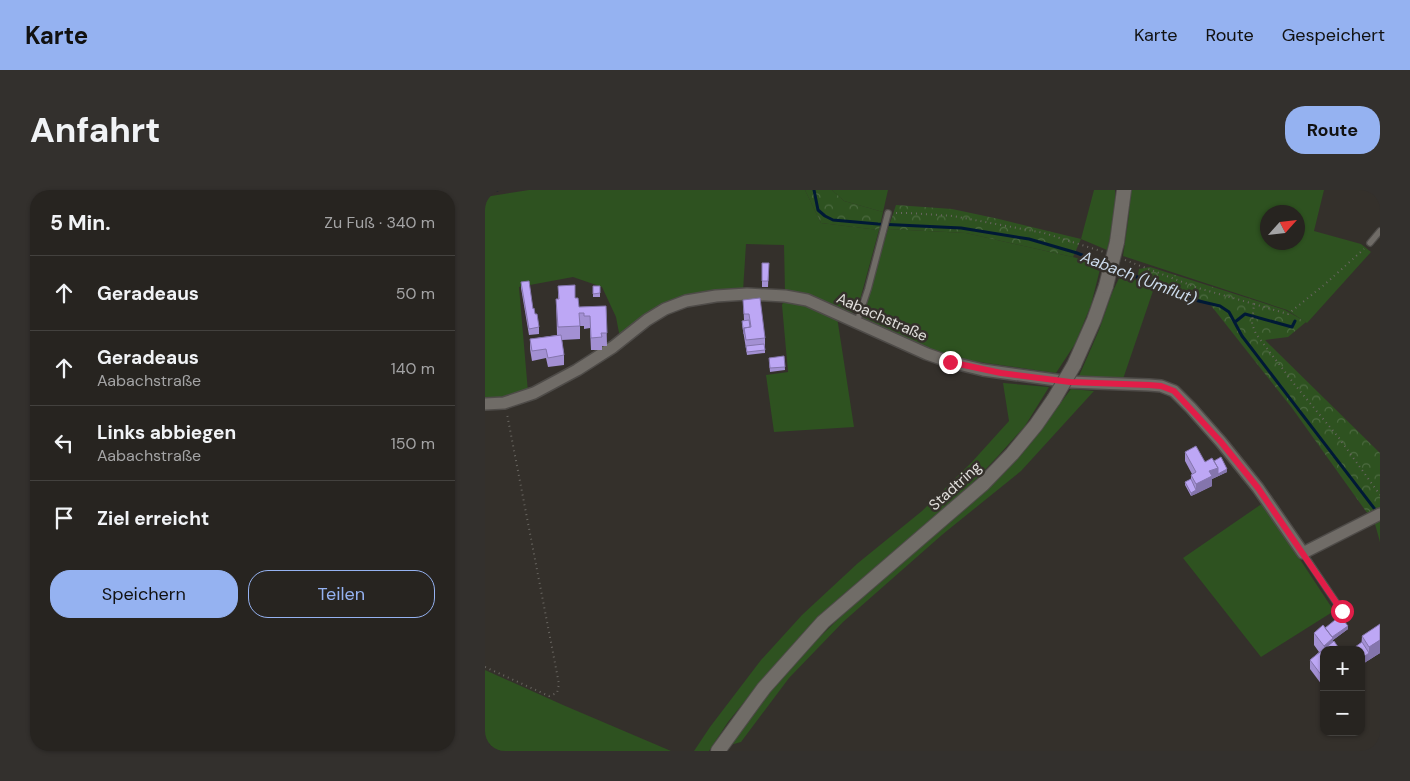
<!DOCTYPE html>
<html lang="de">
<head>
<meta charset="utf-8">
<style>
	:root { --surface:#272420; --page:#33302d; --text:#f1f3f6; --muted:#a4a4a5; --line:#43413e; --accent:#95b2f1 }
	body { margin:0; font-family:"DM Sans",sans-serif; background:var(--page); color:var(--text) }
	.controls { position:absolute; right:15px; bottom:15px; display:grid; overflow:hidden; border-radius:10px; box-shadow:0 1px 4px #0004 }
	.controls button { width:45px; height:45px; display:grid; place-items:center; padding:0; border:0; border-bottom:1px solid var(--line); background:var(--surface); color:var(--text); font:25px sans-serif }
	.compass { position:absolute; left:775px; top:15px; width:45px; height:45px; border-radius:50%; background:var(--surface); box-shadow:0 1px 4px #0004; rotate:63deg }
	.stop { position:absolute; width:15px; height:15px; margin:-11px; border:4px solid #e11d48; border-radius:50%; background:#fff }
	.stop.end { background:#e11d48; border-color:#fff; box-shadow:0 1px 5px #0008 }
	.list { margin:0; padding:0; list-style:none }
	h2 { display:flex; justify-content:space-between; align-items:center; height:65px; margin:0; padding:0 20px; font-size:21px }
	h2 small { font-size:16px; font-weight:400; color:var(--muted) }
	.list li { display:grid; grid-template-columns:32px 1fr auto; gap:15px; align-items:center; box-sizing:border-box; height:75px; padding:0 20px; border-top:1px solid var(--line) }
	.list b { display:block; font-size:19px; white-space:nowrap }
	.list p { margin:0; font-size:16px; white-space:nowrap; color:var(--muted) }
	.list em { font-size:16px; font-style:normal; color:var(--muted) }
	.actions { display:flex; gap:10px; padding:15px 20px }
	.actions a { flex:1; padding:11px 0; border:1px solid var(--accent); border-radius:20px; text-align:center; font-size:18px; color:var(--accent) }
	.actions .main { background:var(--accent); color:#111 }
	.icon { flex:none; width:28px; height:28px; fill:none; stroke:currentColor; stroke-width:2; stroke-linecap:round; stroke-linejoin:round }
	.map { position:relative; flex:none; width:895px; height:561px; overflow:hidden; border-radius:20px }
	header { display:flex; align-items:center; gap:30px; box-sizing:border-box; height:70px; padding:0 25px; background:var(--accent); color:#111 }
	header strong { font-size:24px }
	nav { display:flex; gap:28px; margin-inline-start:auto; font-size:18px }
	.intro { display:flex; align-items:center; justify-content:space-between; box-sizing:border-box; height:120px; padding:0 30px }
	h1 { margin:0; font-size:35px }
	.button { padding:12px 22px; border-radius:20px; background:var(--accent); color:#111; font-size:18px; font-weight:700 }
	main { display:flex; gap:30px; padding:0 30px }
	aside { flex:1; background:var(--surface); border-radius:20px; box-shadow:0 1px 4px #0004 }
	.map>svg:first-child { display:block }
	.grass { fill:#2e5220; fill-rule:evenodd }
	.forest { fill:url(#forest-crowns) }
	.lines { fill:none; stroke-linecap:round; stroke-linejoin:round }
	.stream { stroke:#001936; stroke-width:3 }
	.service-casing { stroke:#4e4b48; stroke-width:8 }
	.minor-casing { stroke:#4e4b48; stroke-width:14 }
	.tertiary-casing { stroke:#4e4b48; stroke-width:16 }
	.path { stroke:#696661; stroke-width:2; stroke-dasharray:1 4; stroke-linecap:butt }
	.service { stroke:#706c67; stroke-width:5.5 }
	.minor { stroke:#706c67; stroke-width:11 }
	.tertiary { stroke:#706c67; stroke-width:14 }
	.tertiary-bridge-casing { stroke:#4e4b48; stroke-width:16; stroke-linecap:butt }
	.tertiary-bridge { stroke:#706c67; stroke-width:14 }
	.wall { fill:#a390d3 }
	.shaded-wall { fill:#8475ac }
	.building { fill:#bda7f5; stroke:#8475ac }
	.route { stroke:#e11d48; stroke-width:6 }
	.labels { text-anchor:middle; stroke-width:5; stroke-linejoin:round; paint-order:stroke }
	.street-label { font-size:15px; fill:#e0dedb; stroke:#34302b }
	.water-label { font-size:16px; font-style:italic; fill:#cddced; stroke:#34302b }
</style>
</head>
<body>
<header>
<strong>Karte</strong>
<nav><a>Karte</a><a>Route</a><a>Gespeichert</a></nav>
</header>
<div class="intro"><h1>Anfahrt</h1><a class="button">Route</a></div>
<main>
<aside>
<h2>5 Min.<small>Zu Fuß · 340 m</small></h2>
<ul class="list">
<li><svg class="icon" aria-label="ahead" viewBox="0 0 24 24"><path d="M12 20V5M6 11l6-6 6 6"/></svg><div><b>Geradeaus</b></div><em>50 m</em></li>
<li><svg class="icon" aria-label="ahead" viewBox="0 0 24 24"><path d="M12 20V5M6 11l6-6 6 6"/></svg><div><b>Geradeaus</b><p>Aabachstraße</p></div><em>140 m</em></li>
<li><svg class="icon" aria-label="left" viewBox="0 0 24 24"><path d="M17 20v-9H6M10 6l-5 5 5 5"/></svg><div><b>Links abbiegen</b><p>Aabachstraße</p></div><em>150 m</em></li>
<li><svg class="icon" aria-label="arrive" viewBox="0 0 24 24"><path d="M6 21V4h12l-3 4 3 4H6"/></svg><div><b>Ziel erreicht</b></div></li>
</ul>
<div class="actions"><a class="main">Speichern</a><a>Teilen</a></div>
</aside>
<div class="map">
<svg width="895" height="561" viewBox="0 0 895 561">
	<defs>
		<pattern id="forest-crowns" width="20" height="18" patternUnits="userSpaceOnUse" patternTransform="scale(1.25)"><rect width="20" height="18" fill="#2e5220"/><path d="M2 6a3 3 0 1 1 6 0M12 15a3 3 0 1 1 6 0" fill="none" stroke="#4c6a40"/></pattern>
	</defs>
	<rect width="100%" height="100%" fill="#34302b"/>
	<path class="grass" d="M 44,0 L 320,0 L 336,33 L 394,40 L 372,121 L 362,124 L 300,102 L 299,55 L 261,54 L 258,101 L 214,107 L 135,148 L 131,127 L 117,97 L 88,87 L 34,97 L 43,202 L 10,210 L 0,211 L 0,7 Z
		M 347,0 L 403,0 L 398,22 L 359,11 Z
		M 609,0 L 630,0 L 630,26 L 622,60 L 596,49 Z
		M 645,0 L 839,0 L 829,41 L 876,54 L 886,62 L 822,133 L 802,120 L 638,66 L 644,24 ZM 782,22 L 812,22 L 812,52 L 782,52 Z
		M 403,39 L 481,43 L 588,67 L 616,75 L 606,115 L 590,154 L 571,183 L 465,168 L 377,127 Z
		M 636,84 L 669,98 L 638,189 L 594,186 L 614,140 L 627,103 Z
		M 299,110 L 314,112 L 352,127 L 369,237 L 289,242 L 281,185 L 303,182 L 297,115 Z
		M 518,193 L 564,197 L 540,236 L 514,265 L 478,303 L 354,408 L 319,442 L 277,490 L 243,532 L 224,561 L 209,561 L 225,537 L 276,470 L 317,425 L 373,373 L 437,321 L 486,273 L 524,231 Z
		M 586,199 L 609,201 L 536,281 L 458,344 L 358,432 L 304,488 L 256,552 L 245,555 L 280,507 L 310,471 L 373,410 L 519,283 L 547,251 Z
		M 778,313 L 849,421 L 776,467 L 698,368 Z
		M 0,480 L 78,515 L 186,561 L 0,561 Z"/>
	<path class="forest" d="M 320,0 L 347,0 L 359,11 L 398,22 L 394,40 L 336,33 Z
		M 411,15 L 467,19 L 514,29 L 596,49 L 588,67 L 481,43 L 403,39 Z
		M 665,77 L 800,120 L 821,132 L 803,147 L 780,150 L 895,263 L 895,352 L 890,334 L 807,218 L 724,113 L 653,85 L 654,79 Z"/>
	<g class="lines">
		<path class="stream" d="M 329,0 L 333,20 L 340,26 L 348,30 L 393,34 L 476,38 L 544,49 L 592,63 L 622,75
			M 0,2 L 12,0
			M 631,78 L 701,108 L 735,116 L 744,122 L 757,146 L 892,322
			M 750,132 L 760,124 L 807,137 L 810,131"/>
		<g class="service-casing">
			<path id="service" d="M 885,53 L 895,41
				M 372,132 L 383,99 L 403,23
				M 818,363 L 857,421"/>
		</g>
		<g class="minor-casing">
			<path id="minor" d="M 0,214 L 19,213 L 49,203 L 92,180 L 128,157 L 162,130 L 180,119 L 201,111 L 231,106 L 262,104 L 300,106 L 322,110 L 442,164 L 465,172 L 498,180 L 585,192 L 664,195 L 676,196 L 689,201 L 706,218 L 736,252 L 773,298 L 818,363 L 895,324"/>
		</g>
		<g class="tertiary-casing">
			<path id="tertiary" d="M 632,52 L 639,0
				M 589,175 L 609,130 L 621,96
				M 233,561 L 279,498 L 338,432 L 498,294 L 527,264 L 551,235 L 569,209"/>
		</g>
		<path class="path" d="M 411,23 L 423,23 L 468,26 L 559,43 L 619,62
			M 640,70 L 713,98 L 769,114 L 767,134 L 771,144 L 810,195 L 854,248 L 895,305
			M 769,114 L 803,124 L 839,95 L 879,59
			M 0,477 L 64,506 L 72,503 L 74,494 L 22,224"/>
		<use href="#service" class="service"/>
		<use href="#minor" class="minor"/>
		<use href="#tertiary" class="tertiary"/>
		<g class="tertiary-bridge-casing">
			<path id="tertiary-bridge" d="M 621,96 L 632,52
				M 569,209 L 589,175"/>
		</g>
		<use href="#tertiary-bridge" class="tertiary-bridge"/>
	</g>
	<path class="wall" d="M 284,73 L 283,97 L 277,97 L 277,91 Z
		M 36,92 L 50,124 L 54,137 L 54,144 L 44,145 L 36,98 Z
		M 73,96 L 90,108 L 94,117 L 121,116 L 122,156 L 117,156 L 117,160 L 106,160 L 105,138 L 99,139 L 99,136 L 95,136 L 95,149 L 77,150 L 79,165 L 79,175 L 63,177 L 61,168 L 47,171 L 45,159 L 45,149 L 72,145 L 71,109 L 73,109 Z
		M 108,96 L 115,103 L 115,107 L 108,107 Z
		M 258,110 L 280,148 L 280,163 L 262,165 L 257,134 L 259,130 Z
		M 299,166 L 300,180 L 285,182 L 284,171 Z
		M 700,262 L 720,272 L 729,271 L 742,282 L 727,289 L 727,296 L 706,306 L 700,295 L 700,292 L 706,289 L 706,285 L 707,284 L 700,271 Z
		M 840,438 L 863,439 L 848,450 L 839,460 L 839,494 L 837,495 L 825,479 L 825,470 L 834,462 L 829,455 L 829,443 Z
		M 877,446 L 895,463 L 876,475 L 876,460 Z"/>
	<path class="shaded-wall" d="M 733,278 L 742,279 L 742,282 L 727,289 L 727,296 L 711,304 L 711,294 L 724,281 Z
		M 711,300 L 711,304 L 706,306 L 706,303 Z
		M 863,436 L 863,439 L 848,450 L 848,460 L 839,468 L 839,456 L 843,450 Z
		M 895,450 L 895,463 L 876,475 L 876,469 L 884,463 L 884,457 Z
		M 839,485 L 839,494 L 837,495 L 837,486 Z"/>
	<path class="building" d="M 277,73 L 284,73 L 283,91 L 277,91 Z
		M 44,91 L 48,119 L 49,118 L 50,124 L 52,124 L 54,137 L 44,139 L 36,92 Z
		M 90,95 L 90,108 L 93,108 L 94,117 L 121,116 L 122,143 L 116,143 L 117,147 L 106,148 L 105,126 L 99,126 L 99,123 L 94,123 L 95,136 L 73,137 L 71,109 L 74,109 L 73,96 Z
		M 108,96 L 115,96 L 115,103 L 108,104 Z
		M 275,108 L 280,148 L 261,150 L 259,138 L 266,137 L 264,124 L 259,124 L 258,110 Z
		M 264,130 L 265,137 L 259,138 L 259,144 L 257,131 Z
		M 76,145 L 79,165 L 63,168 L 61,159 L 47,161 L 45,149 Z
		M 279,154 L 280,160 L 262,162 L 261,156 Z
		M 299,166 L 300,177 L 285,178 L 284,168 Z
		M 711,256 L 720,272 L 727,268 L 733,278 L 724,281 L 727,286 L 711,294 L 706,285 L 711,282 L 700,262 Z
		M 736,267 L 742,279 L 733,284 L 733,278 L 729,271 Z
		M 706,289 L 711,300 L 706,303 L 700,292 Z
		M 855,426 L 863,436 L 847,447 L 840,438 Z
		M 895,434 L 895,450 L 884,457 L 877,446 Z
		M 838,435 L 848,448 L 839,456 L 829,443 Z
		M 849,451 L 855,460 L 839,460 L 839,485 L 837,486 L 825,470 Z
		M 877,452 L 884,463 L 876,469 L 876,460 L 866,460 Z"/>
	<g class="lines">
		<path class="route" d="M 465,172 L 516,183 L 585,192 L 664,195 L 676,196 L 689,201 L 736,252 L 773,298 L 857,421"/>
	</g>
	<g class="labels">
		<g class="street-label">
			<text transform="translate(397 127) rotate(24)" y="5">Aabachstraße</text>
			<text transform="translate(470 296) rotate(-42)" y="5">Stadtring</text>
		</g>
		<g class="water-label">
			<text transform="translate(654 87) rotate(21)" y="6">Aabach (Umflut)</text>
		</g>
	</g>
</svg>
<div class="controls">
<button>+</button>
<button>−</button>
</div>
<svg class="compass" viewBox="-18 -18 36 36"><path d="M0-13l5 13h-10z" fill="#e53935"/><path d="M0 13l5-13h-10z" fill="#a4a4a5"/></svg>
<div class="stop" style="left:857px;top:421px"></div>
<div class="stop end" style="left:465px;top:172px"></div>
</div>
</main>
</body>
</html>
